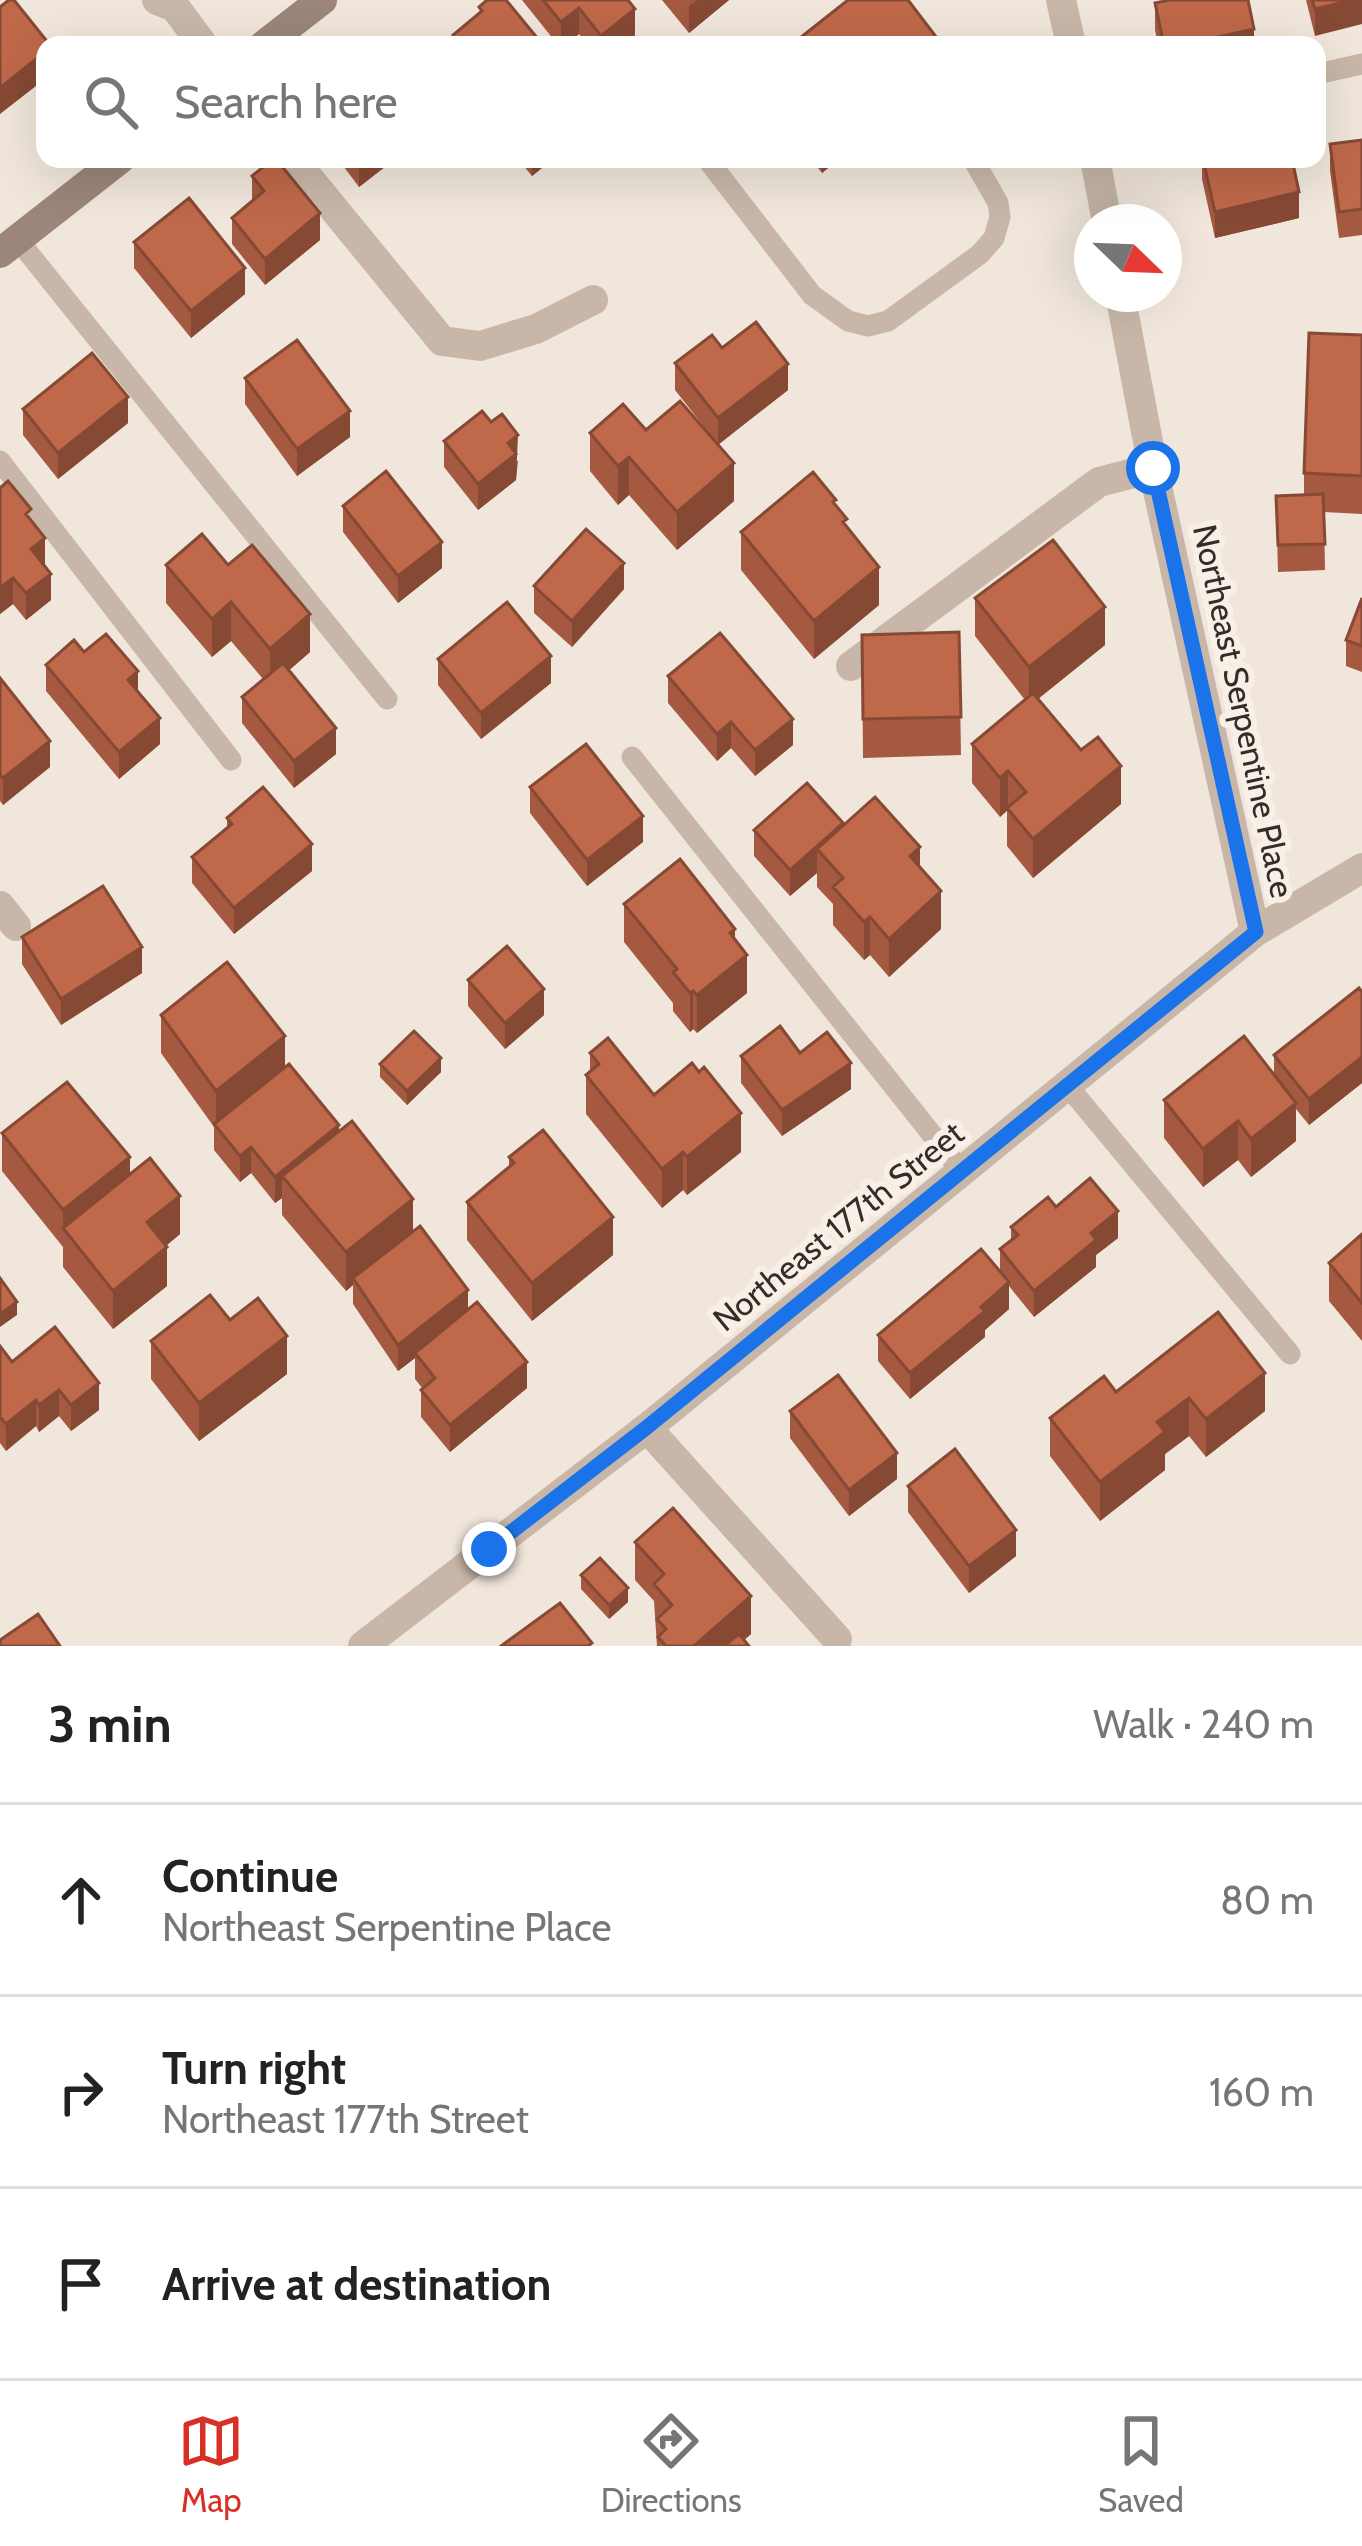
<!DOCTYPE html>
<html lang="en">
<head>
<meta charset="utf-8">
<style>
	:root { --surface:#fff; --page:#f6f6f6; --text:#222; --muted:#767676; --line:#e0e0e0; --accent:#d93025 }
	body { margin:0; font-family:Cabin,sans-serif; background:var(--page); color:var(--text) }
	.compass { position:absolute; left:1074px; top:204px; width:108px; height:108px; border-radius:50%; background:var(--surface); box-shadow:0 12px 48px #0002; rotate:113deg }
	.stop { position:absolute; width:36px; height:36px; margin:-27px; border:9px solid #1a73e8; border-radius:50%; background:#fff }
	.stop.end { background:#1a73e8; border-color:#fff; box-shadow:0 3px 12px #0008 }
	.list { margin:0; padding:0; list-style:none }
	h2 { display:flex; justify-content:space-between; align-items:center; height:156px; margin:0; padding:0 48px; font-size:51px }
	h2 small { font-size:39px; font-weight:400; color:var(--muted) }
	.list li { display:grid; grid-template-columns:78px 1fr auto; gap:36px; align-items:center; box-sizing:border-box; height:192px; padding:0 48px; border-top:3px solid var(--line) }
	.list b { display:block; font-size:45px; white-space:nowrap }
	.list p { margin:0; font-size:39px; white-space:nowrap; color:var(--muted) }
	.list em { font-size:39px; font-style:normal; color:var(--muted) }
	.icon { flex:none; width:66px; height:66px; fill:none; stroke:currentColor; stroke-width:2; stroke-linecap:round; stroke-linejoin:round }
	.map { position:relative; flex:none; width:1362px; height:1646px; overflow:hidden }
	.search { position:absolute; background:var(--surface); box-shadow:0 12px 48px #0002; left:36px; right:36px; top:36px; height:132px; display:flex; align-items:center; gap:30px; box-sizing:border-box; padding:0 42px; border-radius:24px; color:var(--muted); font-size:45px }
	.sheet { height:732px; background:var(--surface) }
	nav { display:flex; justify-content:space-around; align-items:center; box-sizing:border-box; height:168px; border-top:3px solid var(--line); background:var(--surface); font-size:33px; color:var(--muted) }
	nav a { display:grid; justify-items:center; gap:6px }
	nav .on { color:var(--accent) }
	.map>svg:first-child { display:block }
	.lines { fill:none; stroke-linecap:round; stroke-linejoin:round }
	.lane { stroke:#c8b7a8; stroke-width:21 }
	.street { stroke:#c8b7a8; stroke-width:30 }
	.secondary { stroke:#9b8679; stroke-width:30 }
	.wall { fill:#a45940 }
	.shaded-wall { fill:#864934 }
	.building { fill:#bf684a; stroke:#864934; stroke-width:3 }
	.route { stroke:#1a73e8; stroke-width:15 }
	.labels { text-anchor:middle; stroke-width:12; stroke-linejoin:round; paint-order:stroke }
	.street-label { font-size:33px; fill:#352c28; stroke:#f8f0e7 }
</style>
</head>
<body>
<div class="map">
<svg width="1362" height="1646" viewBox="0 0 1362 1646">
	<rect width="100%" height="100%" fill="#f0e6db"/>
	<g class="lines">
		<path class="lane" d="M 1317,74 L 1362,64
			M 707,159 L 812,295 L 848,321 L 868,326 L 888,321 L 980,254 L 994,238 L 1000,217 L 998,203 L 973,159
			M 18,240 L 387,699
			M 0,461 L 231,760
			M 632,757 L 961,1171
			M 1067,1085 L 1290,1354"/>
		<path class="street" d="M 157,0 L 175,7 L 203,45
			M 1061,0 L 1071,45
			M 293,159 L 442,341 L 480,346 L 536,329 L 593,300
			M 1095,159 L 1107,222
			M 1120,294 L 1153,468 L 1255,932
			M 851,666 L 1099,482 L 1153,468
			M 0,906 L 16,926
			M 647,1428 L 837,1639
			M 363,1646 L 647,1428 L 1255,932 L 1362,868"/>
		<path class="secondary" d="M 264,45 L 322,0
			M 0,253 L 120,159"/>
	</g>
	<path class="wall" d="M 522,0 L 628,0 L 635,35 L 623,45 L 587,45 L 579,34 L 565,45 L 558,45 Z
		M 662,0 L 729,0 L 689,33 Z
		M 1306,0 L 1362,0 L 1315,36 Z
		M 1155,3 L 1254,45 L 1158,45 L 1155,30 Z
		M 1362,140 L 1362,235 L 1339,238 L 1330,171 L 1330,144 Z
		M 338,159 L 395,159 L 359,187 Z
		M 518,159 L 553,159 L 532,176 Z
		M 811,159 L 839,159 L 822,173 Z
		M 1202,159 L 1292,159 L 1299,218 L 1215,238 L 1202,179 Z
		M 252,176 L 320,240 L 265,285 L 232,244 L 232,218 L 252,201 Z
		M 134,242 L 245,294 L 191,338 L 134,268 Z
		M 1362,335 L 1362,514 L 1324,512 L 1325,570 L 1278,572 L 1276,496 L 1304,495 L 1304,473 Z
		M 722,348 L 788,390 L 718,444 L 734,501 L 677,550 L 629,495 L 618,505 L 590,471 L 590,433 L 646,430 L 712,437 L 675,390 L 675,363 Z
		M 245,378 L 350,437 L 297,476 L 245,404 Z
		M 23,409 L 128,423 L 58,479 L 23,435 Z
		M 444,441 L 518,461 L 516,480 L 478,510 L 444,467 Z
		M 343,506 L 442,568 L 398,603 L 343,532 Z
		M 836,506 L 847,528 L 879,605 L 814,659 L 741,570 L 741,532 Z
		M 31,520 L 45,564 L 51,600 L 26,620 L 13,604 L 0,614 Z
		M 166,565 L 228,565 L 310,652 L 289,670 L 336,754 L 294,788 L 242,723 L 242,697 L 263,679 L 231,641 L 212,657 L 166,603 Z
		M 534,586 L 624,589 L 572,647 L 534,613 Z
		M 975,598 L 1105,645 L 1038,699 L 1121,804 L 1033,878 L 1007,846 L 1007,810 L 1000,817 L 972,783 L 972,744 L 1025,700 L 975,636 Z
		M 1362,598 L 1362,672 L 1346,666 L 1346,640 Z
		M 959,632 L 961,755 L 863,758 L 862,635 Z
		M 84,652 L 138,692 L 160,744 L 119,779 L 46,691 L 46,665 Z
		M 438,659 L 551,683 L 481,739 L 438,685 Z
		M 668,676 L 793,745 L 755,776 L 731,748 L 717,761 L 668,703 Z
		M 0,678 L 50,767 L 3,805 L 0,801 Z
		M 530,787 L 643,842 L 587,886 L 530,813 Z
		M 227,818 L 312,871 L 234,934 L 192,883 L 192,857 L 227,828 Z
		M 843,823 L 920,867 L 941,929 L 889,977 L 870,955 L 864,960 L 833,925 L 833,904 L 817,887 L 817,873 L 790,896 L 754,856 L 754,830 Z
		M 624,904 L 735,940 L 747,993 L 697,1033 L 693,1029 L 690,1032 L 673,1011 L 673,1003 L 624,942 Z
		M 22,937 L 142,973 L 61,1025 L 22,964 Z
		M 468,980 L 544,1015 L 505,1049 L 468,1006 Z
		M 1362,992 L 1362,1083 L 1309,1125 L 1296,1109 L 1296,1141 L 1251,1177 L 1238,1160 L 1203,1187 L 1164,1138 L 1164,1100 L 1274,1075 L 1274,1055 Z
		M 161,1015 L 285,1067 L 339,1131 L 527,1388 L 450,1452 L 421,1417 L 421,1390 L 423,1389 L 415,1379 L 415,1358 L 398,1371 L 353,1304 L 353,1285 L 346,1291 L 282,1215 L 282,1198 L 275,1203 L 251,1173 L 240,1182 L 214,1150 L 214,1127 L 161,1053 Z
		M 590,1053 L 654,1095 L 741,1152 L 687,1195 L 683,1190 L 662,1208 L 586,1114 L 586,1075 L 590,1072 Z
		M 800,1053 L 851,1089 L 782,1136 L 741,1083 L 741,1056 Z
		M 380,1064 L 441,1072 L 407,1105 L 380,1077 Z
		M 2,1133 L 130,1175 L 180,1234 L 166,1246 L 167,1286 L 113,1329 L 63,1267 L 63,1247 L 2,1171 Z
		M 509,1157 L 613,1255 L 532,1321 L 467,1240 L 467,1202 L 509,1167 Z
		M 1056,1207 L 1118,1238 L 1096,1255 L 1096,1267 L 1034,1317 L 1009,1286 L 1009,1309 L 985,1330 L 985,1337 L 910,1399 L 878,1361 L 878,1335 L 1000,1271 L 1000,1249 L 1011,1240 L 1011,1227 Z
		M 1362,1234 L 1362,1341 L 1329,1301 L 1329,1263 Z
		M 1218,1312 L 1265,1411 L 1206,1457 L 1189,1436 L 1165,1454 L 1165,1470 L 1100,1521 L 1050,1456 L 1050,1418 L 1116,1392 Z
		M 230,1320 L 287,1374 L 199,1441 L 151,1379 L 151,1341 Z
		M 0,1346 L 12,1362 L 99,1410 L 71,1431 L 59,1416 L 39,1432 L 36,1426 L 6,1451 L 0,1443 Z
		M 790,1411 L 897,1479 L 849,1516 L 790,1438 Z
		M 908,1486 L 1016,1556 L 969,1593 L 908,1512 Z
		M 635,1542 L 751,1634 L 744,1640 L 749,1646 L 657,1646 L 654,1601 L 635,1580 Z
		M 581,1575 L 628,1602 L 609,1619 L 581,1589 Z"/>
	<path class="shaded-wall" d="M 697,0 L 729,0 L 689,33 L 689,6 Z
		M 1353,0 L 1362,0 L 1362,24 L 1315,36 L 1315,9 Z
		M 579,8 L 579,34 L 565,45 L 561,45 L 561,22 Z
		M 635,9 L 635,35 L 623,45 L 601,45 L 601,36 Z
		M 1254,29 L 1254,45 L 1183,45 Z
		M 45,52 L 45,79 L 0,114 L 0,88 Z
		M 361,159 L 395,159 L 359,187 L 359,160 Z
		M 532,159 L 553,159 L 532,176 Z
		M 822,159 L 839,159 L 822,173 Z
		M 1299,192 L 1299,218 L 1215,238 L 1215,212 Z
		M 320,213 L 320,240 L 265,285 L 265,259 Z
		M 245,268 L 245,294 L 191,338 L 191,311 Z
		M 788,364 L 788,390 L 718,445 L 718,418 Z
		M 128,397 L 128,423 L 58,479 L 58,453 Z
		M 350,411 L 350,437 L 297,476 L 297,449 Z
		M 518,435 L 516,480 L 478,510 L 478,484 L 508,443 Z
		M 629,457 L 629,495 L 618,505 L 618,466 Z
		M 734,463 L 734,501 L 677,550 L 677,512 Z
		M 45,538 L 45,564 L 31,575 L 31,549 Z
		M 442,542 L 442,568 L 398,603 L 398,576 Z
		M 624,563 L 624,589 L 572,647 L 572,621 Z
		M 879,567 L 879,605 L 814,659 L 814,621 Z
		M 51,574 L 51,600 L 26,620 L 26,593 Z
		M 13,578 L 13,604 L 0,614 L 0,588 Z
		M 231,602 L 231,641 L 212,657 L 212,619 Z
		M 1105,607 L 1105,645 L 1029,706 L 1029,667 Z
		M 310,614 L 310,652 L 270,687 L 270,649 Z
		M 551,656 L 551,683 L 481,739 L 481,713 Z
		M 138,671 L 138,698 L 128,680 Z
		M 160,718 L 160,744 L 119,779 L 119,752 Z
		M 793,719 L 793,745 L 755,776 L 755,750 Z
		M 731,722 L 731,748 L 717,761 L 717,734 Z
		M 336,728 L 336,754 L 294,788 L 294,761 Z
		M 50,741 L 50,767 L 3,805 L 3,778 Z
		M 1121,766 L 1121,804 L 1033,878 L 1033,839 Z
		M 1008,771 L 1008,810 L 1000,817 L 1000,778 Z
		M 643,816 L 643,842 L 587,886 L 587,860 Z
		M 843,823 L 817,849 L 817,873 L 790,896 L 790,870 Z
		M 312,844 L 312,871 L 234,934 L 234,908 Z
		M 920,847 L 920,885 L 910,856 Z
		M 941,891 L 941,929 L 889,977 L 889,939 Z
		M 870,917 L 870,955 L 864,960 L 864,922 Z
		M 735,929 L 735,964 L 747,955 L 747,993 L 697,1033 L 697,995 L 730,933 Z
		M 142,947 L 142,973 L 61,1025 L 61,999 Z
		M 544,989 L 544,1015 L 505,1049 L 505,1023 Z
		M 693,991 L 693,1029 L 690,1032 L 690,993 Z
		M 285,1036 L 285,1074 L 216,1129 L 216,1091 Z
		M 1362,1057 L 1362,1083 L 1309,1125 L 1309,1099 Z
		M 441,1058 L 441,1072 L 407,1105 L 407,1091 Z
		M 851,1063 L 851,1089 L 782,1136 L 782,1110 Z
		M 1296,1103 L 1296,1141 L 1251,1177 L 1251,1139 Z
		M 741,1113 L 741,1152 L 687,1195 L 687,1157 Z
		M 1238,1121 L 1238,1160 L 1203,1187 L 1203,1149 Z
		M 339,1125 L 339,1152 L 282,1176 L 282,1198 L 275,1203 L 275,1177 Z
		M 251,1147 L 251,1173 L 240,1182 L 240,1156 Z
		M 683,1152 L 683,1190 L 662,1208 L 662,1169 Z
		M 130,1157 L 130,1196 L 63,1229 L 63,1210 Z
		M 180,1196 L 180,1234 L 147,1261 L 147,1222 Z
		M 413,1199 L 413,1237 L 353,1278 L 353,1285 L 346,1291 L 346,1252 Z
		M 1118,1211 L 1118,1238 L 1096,1255 L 1096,1267 L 1034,1317 L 1034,1291 L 1091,1233 Z
		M 613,1217 L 613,1255 L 532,1321 L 532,1283 Z
		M 167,1247 L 167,1286 L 113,1329 L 113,1291 Z
		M 1009,1282 L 1009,1309 L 985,1330 L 985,1337 L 910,1399 L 910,1373 Z
		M 468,1290 L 468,1316 L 415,1353 L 415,1358 L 398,1371 L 398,1345 Z
		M 17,1302 L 17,1315 L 0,1327 L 0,1314 Z
		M 287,1336 L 287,1374 L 199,1441 L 199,1403 Z
		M 527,1362 L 527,1388 L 450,1452 L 450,1425 Z
		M 1265,1373 L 1265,1411 L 1206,1457 L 1206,1419 Z
		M 99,1383 L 99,1410 L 71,1431 L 71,1405 Z
		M 59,1390 L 59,1416 L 39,1432 L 39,1405 Z
		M 1189,1398 L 1189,1436 L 1165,1454 L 1165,1470 L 1100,1521 L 1100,1482 L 1157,1422 Z
		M 36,1400 L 36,1426 L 6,1451 L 6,1424 Z
		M 897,1453 L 897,1479 L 849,1516 L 849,1490 Z
		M 1016,1530 L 1016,1556 L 969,1593 L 969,1566 Z
		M 628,1588 L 628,1602 L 609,1619 L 609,1605 Z
		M 751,1596 L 751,1634 L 737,1646 L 694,1646 Z"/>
	<path class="building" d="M 9,0 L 14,0 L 50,45 L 45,45 L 45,52 L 0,88 L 0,7 Z
		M 487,0 L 506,0 L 543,45 L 446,45 L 455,38 L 453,35 L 482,11 L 479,7 Z
		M 543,0 L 628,0 L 635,9 L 601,36 L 579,8 L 561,22 Z
		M 848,0 L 908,0 L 940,42 L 936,45 L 791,45 Z
		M 1170,0 L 1248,0 L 1254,29 L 1183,45 L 1164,45 L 1155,3 Z
		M 1312,0 L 1353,0 L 1315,9 Z
		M 1362,140 L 1362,209 L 1339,212 L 1330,144 Z
		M 273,159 L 276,159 L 320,213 L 265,259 L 232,218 L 264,191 L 252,176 Z
		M 1203,159 L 1292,159 L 1299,192 L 1215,212 Z
		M 189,198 L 245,268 L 191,311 L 134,242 Z
		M 756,322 L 788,364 L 718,418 L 675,363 L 712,335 L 722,348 Z
		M 1309,333 L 1362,335 L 1362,476 L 1304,473 Z
		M 297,340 L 350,411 L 297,449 L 245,378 Z
		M 92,353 L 128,397 L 58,453 L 23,409 Z
		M 680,401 L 734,463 L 677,512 L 629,457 L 618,466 L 590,433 L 623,404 L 646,430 Z
		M 482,411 L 491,422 L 502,414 L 518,435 L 508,443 L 516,454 L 478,484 L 444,441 Z
		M 386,471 L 442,542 L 398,576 L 343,506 Z
		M 813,472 L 836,500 L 833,502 L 847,519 L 843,522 L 879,567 L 814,621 L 741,532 Z
		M 8,481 L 31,509 L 26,514 L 45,538 L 31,549 L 51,574 L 26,593 L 13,578 L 0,588 L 0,488 Z
		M 1323,494 L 1325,544 L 1278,545 L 1276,496 Z
		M 586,529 L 624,563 L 572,621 L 534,586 Z
		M 202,534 L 228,565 L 252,545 L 310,614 L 270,649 L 231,602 L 212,619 L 166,565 Z
		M 1053,540 L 1105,607 L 1029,667 L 975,598 Z
		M 1362,598 L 1362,646 L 1346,640 Z
		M 507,602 L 551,656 L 481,713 L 438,659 Z
		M 959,632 L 961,717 L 863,719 L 862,635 Z
		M 720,633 L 793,719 L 755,750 L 731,722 L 717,734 L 668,676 Z
		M 106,634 L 138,671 L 128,680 L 160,718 L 119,752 L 46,665 L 74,640 L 84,652 Z
		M 283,663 L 336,728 L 294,761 L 242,697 Z
		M 0,678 L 50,741 L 3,778 L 0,775 Z
		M 1033,693 L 1081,750 L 1098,737 L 1121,766 L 1033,839 L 1007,808 L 1026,792 L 1008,771 L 1000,778 L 972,744 Z
		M 586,744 L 643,816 L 587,860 L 530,787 Z
		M 807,783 L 843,823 L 790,870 L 754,830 Z
		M 263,787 L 312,844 L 234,908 L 192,857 L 232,824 L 227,818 Z
		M 875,797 L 920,847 L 910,856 L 941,891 L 889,939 L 870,917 L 864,922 L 833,887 L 843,878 L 817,849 Z
		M 680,859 L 735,929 L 730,933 L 747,955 L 697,995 L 693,991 L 690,993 L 673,972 L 677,969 L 624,904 Z
		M 103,886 L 142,947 L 61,999 L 22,937 Z
		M 507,946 L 544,989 L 505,1023 L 468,980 Z
		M 227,962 L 285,1036 L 216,1091 L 161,1015 Z
		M 1359,988 L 1362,992 L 1362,1057 L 1309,1099 L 1274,1055 Z
		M 780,1026 L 800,1053 L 827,1032 L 851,1063 L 782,1110 L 741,1056 Z
		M 414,1031 L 441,1058 L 407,1091 L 380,1064 Z
		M 1244,1036 L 1296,1103 L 1251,1139 L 1238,1121 L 1203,1149 L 1164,1100 Z
		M 608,1038 L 654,1095 L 692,1063 L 699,1072 L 704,1067 L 741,1113 L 687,1157 L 683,1152 L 662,1169 L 586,1075 L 599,1064 L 590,1053 Z
		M 289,1064 L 339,1125 L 275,1177 L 251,1147 L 240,1156 L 214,1124 Z
		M 67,1082 L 130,1157 L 63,1210 L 2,1133 Z
		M 352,1121 L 413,1199 L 346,1252 L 282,1176 Z
		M 543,1130 L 613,1217 L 532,1283 L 467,1202 L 514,1163 L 509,1157 Z
		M 150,1158 L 180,1196 L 147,1222 L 167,1247 L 113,1291 L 63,1228 Z
		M 1090,1178 L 1118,1211 L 1091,1233 L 1096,1240 L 1034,1291 L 1000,1249 L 1018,1235 L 1011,1227 L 1048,1197 L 1056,1207 Z
		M 420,1226 L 468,1290 L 398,1345 L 353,1278 Z
		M 1362,1234 L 1362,1303 L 1329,1263 Z
		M 981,1249 L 1009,1282 L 981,1307 L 985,1311 L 910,1373 L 878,1335 Z
		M 0,1278 L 17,1302 L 0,1314 Z
		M 210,1295 L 230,1320 L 258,1298 L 287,1336 L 199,1403 L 151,1341 Z
		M 477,1302 L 527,1362 L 450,1425 L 421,1390 L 435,1378 L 415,1353 Z
		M 1218,1312 L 1265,1373 L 1206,1419 L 1189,1398 L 1157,1422 L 1165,1432 L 1100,1482 L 1050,1418 L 1104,1376 L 1116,1392 Z
		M 55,1327 L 99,1383 L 71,1405 L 59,1390 L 39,1405 L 36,1400 L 6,1424 L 0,1417 L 0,1346 L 12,1362 Z
		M 838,1375 L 897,1453 L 849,1490 L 790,1411 Z
		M 955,1449 L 1016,1530 L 969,1566 L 908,1486 Z
		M 673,1508 L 751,1596 L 694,1646 L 666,1646 L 658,1637 L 666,1629 L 657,1619 L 672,1605 L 654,1584 L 664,1574 L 635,1542 Z
		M 600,1558 L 628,1588 L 609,1605 L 581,1575 Z
		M 560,1603 L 592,1643 L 588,1646 L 501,1646 Z
		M 38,1614 L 60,1646 L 0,1646 L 0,1640 Z
		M 739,1634 L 749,1646 L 724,1646 Z"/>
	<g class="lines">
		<path class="route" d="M 489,1549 L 646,1428 L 1256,932 L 1153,468"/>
	</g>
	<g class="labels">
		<g class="street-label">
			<text transform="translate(1244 711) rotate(78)" y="12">Northeast Serpentine Place</text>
			<text transform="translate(838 1226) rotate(-39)" y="12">Northeast 177th Street</text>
		</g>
	</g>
</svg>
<svg class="compass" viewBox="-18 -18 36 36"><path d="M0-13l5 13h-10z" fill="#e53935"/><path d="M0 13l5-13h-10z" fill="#767676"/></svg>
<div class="stop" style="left:1153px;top:468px"></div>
<div class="stop end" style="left:489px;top:1549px"></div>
<div class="search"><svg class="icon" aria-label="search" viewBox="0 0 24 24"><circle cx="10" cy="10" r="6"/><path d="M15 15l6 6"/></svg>Search here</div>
</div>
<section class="sheet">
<h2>3 min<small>Walk · 240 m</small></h2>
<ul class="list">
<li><svg class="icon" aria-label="ahead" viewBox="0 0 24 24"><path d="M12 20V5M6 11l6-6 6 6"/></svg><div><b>Continue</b><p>Northeast Serpentine Place</p></div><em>80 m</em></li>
<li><svg class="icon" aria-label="right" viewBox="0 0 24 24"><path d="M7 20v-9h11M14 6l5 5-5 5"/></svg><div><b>Turn right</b><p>Northeast 177th Street</p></div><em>160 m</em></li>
<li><svg class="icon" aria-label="arrive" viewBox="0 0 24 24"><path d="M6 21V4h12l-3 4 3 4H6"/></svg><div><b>Arrive at destination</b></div></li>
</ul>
</section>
<nav>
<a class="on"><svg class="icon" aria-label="map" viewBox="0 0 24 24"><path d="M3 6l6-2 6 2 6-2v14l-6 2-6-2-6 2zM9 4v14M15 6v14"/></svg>Map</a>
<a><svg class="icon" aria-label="directions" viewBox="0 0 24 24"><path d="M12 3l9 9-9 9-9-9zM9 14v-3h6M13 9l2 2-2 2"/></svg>Directions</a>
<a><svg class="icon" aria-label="saved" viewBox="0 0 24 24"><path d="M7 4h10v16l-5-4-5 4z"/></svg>Saved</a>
</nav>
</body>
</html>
